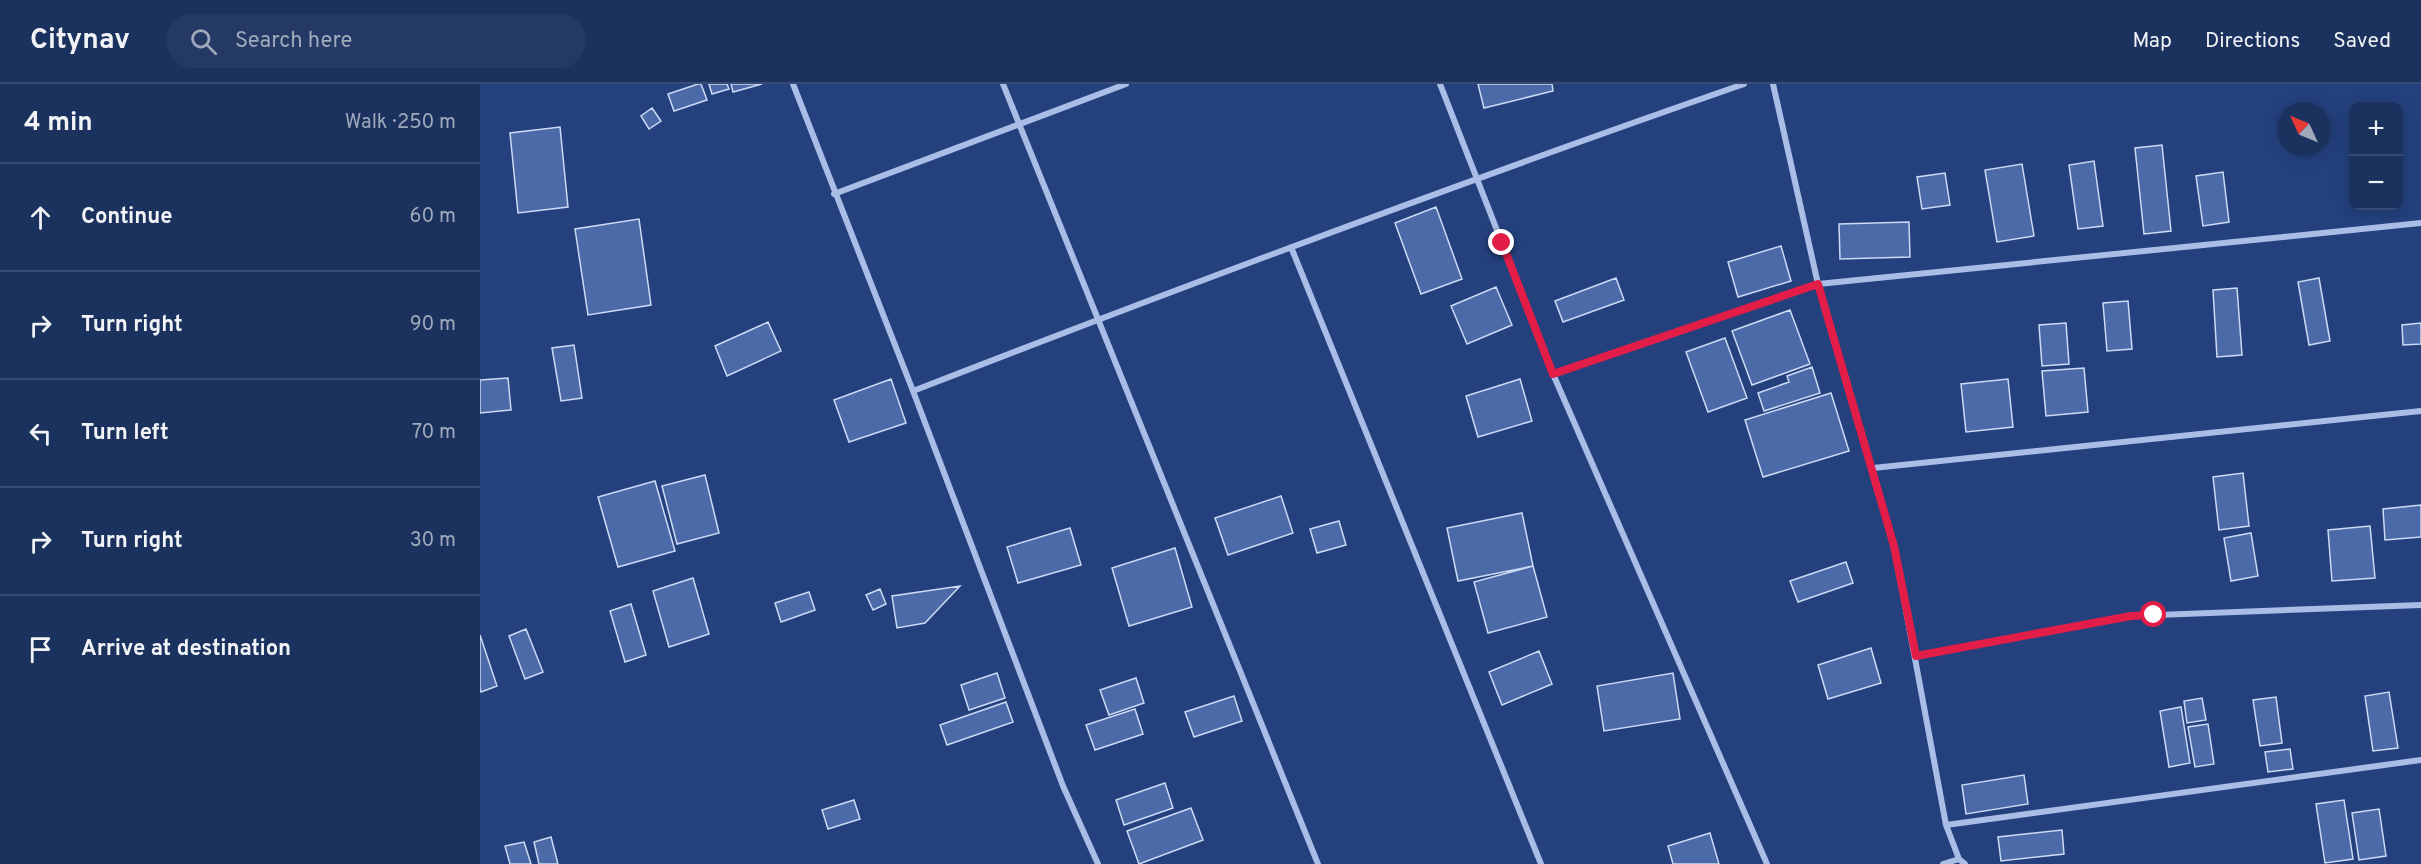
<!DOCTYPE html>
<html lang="en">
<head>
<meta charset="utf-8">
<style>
	:root { --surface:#1b315e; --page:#243964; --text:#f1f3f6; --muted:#a0a9bc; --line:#394c73 }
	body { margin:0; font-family:Overpass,sans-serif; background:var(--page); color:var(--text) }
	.controls { position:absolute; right:18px; top:18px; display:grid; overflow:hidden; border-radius:12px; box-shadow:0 3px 15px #0003 }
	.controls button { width:54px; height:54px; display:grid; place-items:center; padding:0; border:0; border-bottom:2px solid var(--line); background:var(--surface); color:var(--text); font:30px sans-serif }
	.compass { position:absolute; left:1797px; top:18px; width:54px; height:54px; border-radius:50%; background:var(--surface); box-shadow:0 3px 15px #0003; rotate:314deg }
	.stop { position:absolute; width:18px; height:18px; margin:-14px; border:4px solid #e11d48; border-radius:50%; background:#fff }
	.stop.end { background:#e11d48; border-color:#fff; box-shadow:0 2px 6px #0008 }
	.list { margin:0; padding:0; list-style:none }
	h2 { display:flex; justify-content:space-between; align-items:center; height:78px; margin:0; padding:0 24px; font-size:26px }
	h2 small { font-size:20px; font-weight:400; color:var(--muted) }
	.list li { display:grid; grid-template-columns:39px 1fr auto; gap:18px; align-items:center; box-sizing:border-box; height:108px; padding:0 24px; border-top:2px solid var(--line) }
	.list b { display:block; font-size:22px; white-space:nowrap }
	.list em { font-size:20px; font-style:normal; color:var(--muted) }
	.icon { flex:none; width:33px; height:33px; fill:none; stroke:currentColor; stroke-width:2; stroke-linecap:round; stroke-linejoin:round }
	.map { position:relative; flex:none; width:1941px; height:780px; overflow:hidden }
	header { display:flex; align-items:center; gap:36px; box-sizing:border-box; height:84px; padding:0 30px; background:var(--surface); border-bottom:2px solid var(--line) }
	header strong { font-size:28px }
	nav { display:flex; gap:33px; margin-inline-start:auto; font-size:21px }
	.search { width:420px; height:54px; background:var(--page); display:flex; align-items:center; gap:15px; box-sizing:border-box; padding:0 21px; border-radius:33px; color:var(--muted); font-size:22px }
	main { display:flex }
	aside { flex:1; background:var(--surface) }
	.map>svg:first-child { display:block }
	.building { fill:#4c6aa7; stroke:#ccdaf5; stroke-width:1.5 }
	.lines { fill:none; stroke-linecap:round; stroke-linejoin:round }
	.minor { stroke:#a9bde6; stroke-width:6 }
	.route { stroke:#e11d48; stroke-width:8 }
</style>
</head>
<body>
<header>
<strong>Citynav</strong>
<div class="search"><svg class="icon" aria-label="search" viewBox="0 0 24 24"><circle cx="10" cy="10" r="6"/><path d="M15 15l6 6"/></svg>Search here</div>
<nav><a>Map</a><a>Directions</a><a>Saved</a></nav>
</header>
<main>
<aside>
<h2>4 min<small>Walk · 250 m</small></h2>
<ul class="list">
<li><svg class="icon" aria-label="ahead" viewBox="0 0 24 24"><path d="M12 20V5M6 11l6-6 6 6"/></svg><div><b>Continue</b></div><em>60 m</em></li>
<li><svg class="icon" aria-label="right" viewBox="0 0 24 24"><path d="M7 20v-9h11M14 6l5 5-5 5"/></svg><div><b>Turn right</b></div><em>90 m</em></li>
<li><svg class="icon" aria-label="left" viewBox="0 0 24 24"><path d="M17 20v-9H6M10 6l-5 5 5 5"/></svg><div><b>Turn left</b></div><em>70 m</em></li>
<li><svg class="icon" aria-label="right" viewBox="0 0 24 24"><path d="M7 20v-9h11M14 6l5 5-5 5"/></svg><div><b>Turn right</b></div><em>30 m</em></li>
<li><svg class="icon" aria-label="arrive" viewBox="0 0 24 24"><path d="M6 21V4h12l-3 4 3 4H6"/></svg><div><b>Arrive at destination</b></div></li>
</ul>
</aside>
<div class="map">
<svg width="1941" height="780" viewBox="0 0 1941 780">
	<rect width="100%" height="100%" fill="#24417e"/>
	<path class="building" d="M 218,0 L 221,0 L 227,16 L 194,27 L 188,10 Z
		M 229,0 L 247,0 L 249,5 L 232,10 Z
		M 251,0 L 282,0 L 253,8 Z
		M 998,0 L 1072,0 L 1073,7 L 1004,24 Z
		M 172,24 L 181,37 L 169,45 L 161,32 Z
		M 80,43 L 88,123 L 38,129 L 30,49 Z
		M 1682,61 L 1691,147 L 1664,150 L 1655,64 Z
		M 1614,77 L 1623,142 L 1598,145 L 1589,81 Z
		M 1542,80 L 1554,152 L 1517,158 L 1505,86 Z
		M 1743,88 L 1749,138 L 1723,142 L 1716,92 Z
		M 1465,89 L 1470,121 L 1442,125 L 1437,93 Z
		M 956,123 L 982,195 L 941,210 L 915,139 Z
		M 159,135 L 171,221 L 108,231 L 95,145 Z
		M 1429,138 L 1430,173 L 1360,175 L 1359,140 Z
		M 1301,162 L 1311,197 L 1258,213 L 1248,178 Z
		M 1136,194 L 1144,216 L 1083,238 L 1075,217 Z
		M 1839,194 L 1850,257 L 1829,261 L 1818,198 Z
		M 1016,203 L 1032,241 L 987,260 L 971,222 Z
		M 1757,204 L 1762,271 L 1737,273 L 1733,206 Z
		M 1648,217 L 1652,265 L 1627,267 L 1623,219 Z
		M 1310,226 L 1330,280 L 1272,301 L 1252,247 Z
		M 288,238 L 301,267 L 247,292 L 235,262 Z
		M 1586,239 L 1589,280 L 1562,282 L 1559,241 Z
		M 1941,239 L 1941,260 L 1923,261 L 1922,241 Z
		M 1245,254 L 1267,314 L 1228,328 L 1206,268 Z
		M 94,261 L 102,314 L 81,317 L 72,264 Z
		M 1332,283 L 1340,309 L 1284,327 L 1278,309 L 1309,298 L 1307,292 Z
		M 1604,284 L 1608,328 L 1566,332 L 1562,287 Z
		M 28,294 L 31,326 L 0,329 L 0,296 Z
		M 411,295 L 426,339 L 369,358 L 354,316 Z
		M 1040,295 L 1052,337 L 998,353 L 986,312 Z
		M 1528,295 L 1533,343 L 1486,348 L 1481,300 Z
		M 1351,309 L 1369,367 L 1283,393 L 1265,336 Z
		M 1763,389 L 1769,442 L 1739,446 L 1733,393 Z
		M 225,391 L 239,449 L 197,460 L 182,402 Z
		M 175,397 L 195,467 L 138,483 L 118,413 Z
		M 801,412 L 813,449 L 748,471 L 735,434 Z
		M 1941,421 L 1941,453 L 1905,456 L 1903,425 Z
		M 1042,429 L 1053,482 L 978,497 L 967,444 Z
		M 859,437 L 866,461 L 837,469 L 830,445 Z
		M 1890,442 L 1895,494 L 1852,497 L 1848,446 Z
		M 590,444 L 601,481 L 538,499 L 527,463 Z
		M 1771,449 L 1778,492 L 1751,497 L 1744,454 Z
		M 695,464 L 712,523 L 649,542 L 632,484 Z
		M 1366,478 L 1373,499 L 1318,518 L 1310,497 Z
		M 1053,482 L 1067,533 L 1008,549 L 994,498 Z
		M 213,494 L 229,550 L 189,563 L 173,507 Z
		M 480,502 L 445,539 L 417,544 L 412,512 Z
		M 400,505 L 406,520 L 393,526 L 386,511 Z
		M 329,508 L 335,526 L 301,538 L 295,519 Z
		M 151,520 L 166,571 L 145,578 L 130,527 Z
		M 46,545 L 63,588 L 45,595 L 29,552 Z
		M 0,551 L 17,602 L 1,608 L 0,605 Z
		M 1391,564 L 1401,599 L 1348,615 L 1338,581 Z
		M 1059,567 L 1072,600 L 1022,621 L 1009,588 Z
		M 517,589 L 525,614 L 489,626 L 481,601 Z
		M 1193,589 L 1200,635 L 1124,647 L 1117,602 Z
		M 656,594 L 664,619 L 629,631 L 620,606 Z
		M 1909,608 L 1918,664 L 1893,667 L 1885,612 Z
		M 754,612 L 762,637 L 714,653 L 705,628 Z
		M 1796,613 L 1802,659 L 1780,662 L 1773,616 Z
		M 1722,614 L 1726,636 L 1707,639 L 1704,617 Z
		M 526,618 L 533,638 L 467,661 L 460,641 Z
		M 1701,623 L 1710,679 L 1689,683 L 1680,627 Z
		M 655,625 L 663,650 L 615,666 L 606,641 Z
		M 1728,640 L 1734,680 L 1715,683 L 1708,643 Z
		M 1810,665 L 1813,685 L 1788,688 L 1785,668 Z
		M 1544,691 L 1548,720 L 1486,730 L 1482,701 Z
		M 685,699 L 693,724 L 644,741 L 636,716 Z
		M 374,716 L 380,735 L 348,745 L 342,726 Z
		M 1864,716 L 1873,775 L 1845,779 L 1836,720 Z
		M 711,724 L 723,756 L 659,780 L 647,747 Z
		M 1899,725 L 1906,772 L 1879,776 L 1872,729 Z
		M 1582,746 L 1584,770 L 1521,777 L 1518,753 Z
		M 1230,749 L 1239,780 L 1193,780 L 1188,762 Z
		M 71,753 L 78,780 L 59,780 L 54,758 Z
		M 44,758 L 51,780 L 30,780 L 25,762 Z"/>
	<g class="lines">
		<path class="minor" d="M 313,0 L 433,307 L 583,702 L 618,780
			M 523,0 L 838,780
			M 960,0 L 1073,290 L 1287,780
			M 1293,0 L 1338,200 L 1414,462 L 1466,741 L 1479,775 L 1485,780
			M 354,110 L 646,0
			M 811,163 L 1061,780
			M 1073,290 L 1338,200 L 1941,139
			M 433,307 C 709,200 985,97 1264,0
			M 1393,384 L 1941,327
			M 1436,572 L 1651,532 L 1941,521
			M 1466,741 L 1941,676
			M 1463,780 L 1479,775"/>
	</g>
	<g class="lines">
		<path class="route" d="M 1022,159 L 1073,290 L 1338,200 L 1414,462 L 1436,572 L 1651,532 L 1674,531"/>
	</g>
</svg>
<div class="controls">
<button>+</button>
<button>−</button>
</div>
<svg class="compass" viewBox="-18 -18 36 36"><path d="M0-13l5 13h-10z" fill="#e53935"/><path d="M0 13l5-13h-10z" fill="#a0a9bc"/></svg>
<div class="stop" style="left:1674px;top:531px"></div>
<div class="stop end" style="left:1022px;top:159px"></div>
</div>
</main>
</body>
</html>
